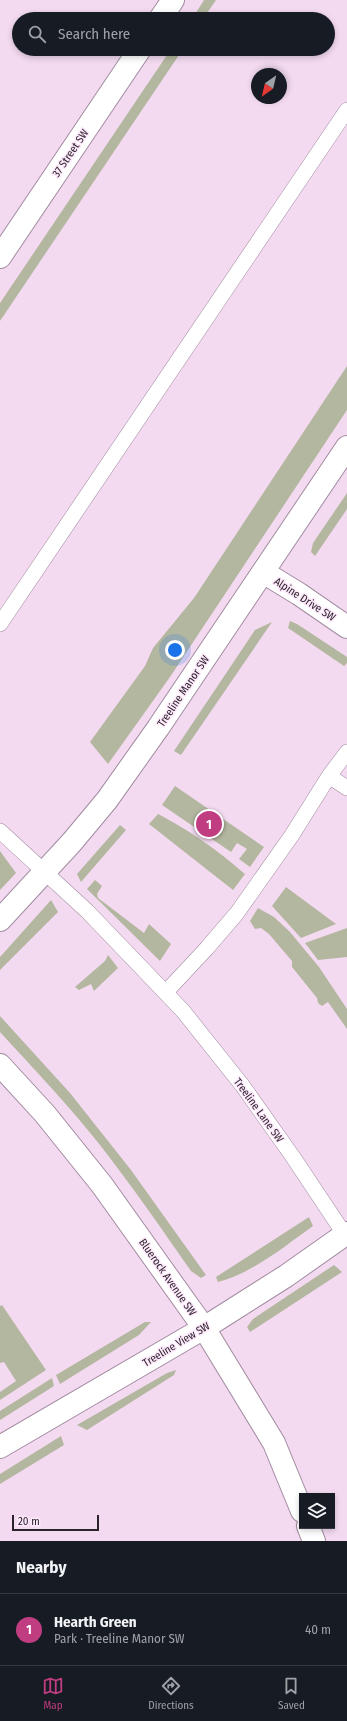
<!DOCTYPE html>
<html lang="en">
<head>
<meta charset="utf-8">
<style>
	:root { --surface:#171b24; --page:#20242c; --text:#f1f3f6; --muted:#9ea1a6; --line:#363941; --accent:#c13d81 }
	body { margin:0; font-family:"Fira Sans Condensed",sans-serif; background:var(--page); color:var(--text) }
	.controls { position:absolute; right:12px; bottom:12px; display:grid; overflow:hidden; border-radius:0px; box-shadow:0 2px 6px #0003 }
	.controls button { width:36px; height:36px; display:grid; place-items:center; padding:0; border:0; border-bottom:1px solid var(--line); background:var(--surface); color:var(--text); font:20px sans-serif }
	.compass { position:absolute; left:251px; top:68px; width:36px; height:36px; border-radius:50%; background:var(--surface); box-shadow:0 2px 6px #0003; rotate:214deg }
	.scale { position:absolute; left:12px; bottom:10px; width:87px; box-sizing:border-box; padding-left:4px; border:2px solid #2b222a; border-top:0; font-size:11px; line-height:14px; white-space:nowrap; color:#2b222a; -webkit-text-stroke:3px #fde9fb; paint-order:stroke }
	.you { position:absolute; left:175px; top:650px; width:14px; height:14px; margin:-10px; border:3px solid #fff; border-radius:50%; background:#1a73e8; box-shadow:0 0 0 6px #1a73e833 }
	.badge { display:grid; place-items:center; width:26px; height:26px; border-radius:50%; background:var(--accent); color:#fff; font-size:13px; font-weight:700 }
	.pin { position:absolute; translate:-50% -50%; border:2px solid #fff; box-shadow:0 1px 4px #0006 }
	.list { margin:0; padding:0; list-style:none }
	h2 { display:flex; justify-content:space-between; align-items:center; height:52px; margin:0; padding:0 16px; font-size:17px }
	h2 small { font-size:13px; font-weight:400; color:var(--muted) }
	.list li { display:grid; grid-template-columns:26px 1fr auto; gap:12px; align-items:center; box-sizing:border-box; height:72px; padding:0 16px; border-top:1px solid var(--line) }
	.list b { display:block; font-size:15px; white-space:nowrap }
	.list p { margin:0; font-size:13px; white-space:nowrap; color:var(--muted) }
	.list em { font-size:13px; font-style:normal; color:var(--muted) }
	.icon { flex:none; width:22px; height:22px; fill:none; stroke:currentColor; stroke-width:2; stroke-linecap:round; stroke-linejoin:round }
	.map { position:relative; flex:none; width:347px; height:1541px; overflow:hidden }
	.search { position:absolute; background:var(--surface); box-shadow:0 2px 6px #0003; left:12px; right:12px; top:12px; height:44px; display:flex; align-items:center; gap:10px; box-sizing:border-box; padding:0 14px; border-radius:22px; color:var(--muted); font-size:15px }
	.sheet { height:124px; background:var(--surface) }
	nav { display:flex; justify-content:space-around; align-items:center; box-sizing:border-box; height:56px; border-top:1px solid var(--line); background:var(--surface); font-size:11px; color:var(--muted) }
	nav a { display:grid; justify-items:center; gap:2px }
	nav .on { color:var(--accent) }
	.map>svg:first-child { display:block }
	.green { fill:#b4b7a0 }
	.lines { fill:none; stroke-linecap:round; stroke-linejoin:round }
	.service-casing { stroke:#a28ba0; stroke-width:16 }
	.minor-casing { stroke:#a28ba0; stroke-width:24 }
	.tertiary-casing { stroke:#a28ba0; stroke-width:24 }
	.service { stroke:#fff; stroke-width:15 }
	.minor { stroke:#fff; stroke-width:22 }
	.tertiary { stroke:#fff; stroke-width:22 }
	.labels { text-anchor:middle; stroke-width:3; stroke-linejoin:round; paint-order:stroke }
	.street-label { font-size:11px; fill:#2b222a; stroke:#fde9fb }
</style>
</head>
<body>
<div class="map">
<svg width="347" height="1541" viewBox="0 0 347 1541">
	<rect width="100%" height="100%" fill="#f3daf0"/>
	<path class="green" d="M 204,0 L 216,0 L 203,19 L 192,19 Z
		M 171,49 L 183,49 L 0,321 L 0,303 Z
		M 347,366 L 347,410 L 170,677 L 108,764 L 90,742 L 145,666 L 153,648 L 194,598 Z
		M 347,493 L 347,509 L 315,556 L 311,552 L 313,543 Z
		M 290,621 L 297,624 L 347,657 L 347,663 L 344,666 L 288,628 Z
		M 272,622 L 181,755 L 174,751 L 255,630 Z
		M 175,786 L 264,847 L 250,867 L 239,859 L 247,849 L 237,843 L 231,852 L 162,805 Z
		M 158,814 C 192,832 216,849 245,874 L 233,890 L 149,824 Z
		M 120,825 L 126,830 L 81,882 L 77,874 Z
		M 0,851 L 16,873 L 0,890 Z
		M 95,880 L 102,886 L 97,894 L 98,898 L 144,933 L 149,924 L 171,944 L 160,961 L 87,889 Z
		M 286,887 L 336,924 L 301,938 L 272,906 Z
		M 51,900 L 58,912 L 0,970 L 0,957 Z
		M 258,908 L 274,917 L 290,932 L 319,967 L 347,1009 L 347,1029 L 328,1002 L 322,1006 L 318,1003 L 317,998 L 292,967 L 292,961 L 269,934 L 261,928 L 255,929 L 250,921 Z
		M 347,928 L 347,957 L 318,960 L 305,943 Z
		M 108,955 L 118,968 L 94,991 L 91,984 L 79,990 L 75,987 L 105,961 Z
		M 0,1016 L 70,1093 L 131,1170 L 206,1275 L 201,1278 L 191,1271 C 161,1228 132,1186 100,1145 C 69,1106 34,1069 0,1032 Z
		M 309,1217 L 313,1226 C 285,1246 251,1274 218,1282 L 216,1277 Z
		M 334,1265 L 342,1272 L 250,1332 L 247,1327 L 253,1319 Z
		M 2,1305 L 46,1370 L 0,1400 L 0,1392 L 16,1381 L 4,1362 L 0,1363 L 0,1306 Z
		M 145,1322 L 151,1322 L 139,1335 L 60,1384 L 56,1375 Z
		M 176,1370 L 174,1375 L 87,1430 L 77,1425 L 167,1373 Z
		M 52,1378 L 54,1386 L 0,1420 L 0,1411 Z
		M 61,1436 L 64,1445 L 0,1484 L 0,1474 Z"/>
	<g class="lines">
		<g class="service-casing">
			<path id="service" d="M 0,624 L 347,110
				M 329,776 L 347,788
				M 0,831 L 87,911 L 183,1011 L 242,1085 L 293,1157 L 347,1238
				M 166,992 L 207,948 L 237,913 L 292,835 L 329,776 L 347,752"/>
		</g>
		<g class="minor-casing">
			<path id="minor" d="M 263,572 L 299,594 L 347,627
				M 0,920 L 72,842 L 107,800 L 158,728 L 347,447
				M 0,1065 L 45,1114 L 102,1185 L 204,1328 L 274,1443 L 302,1511
				M 0,1447 L 204,1328 L 286,1276 L 347,1233
				M 308,1526 L 314,1541"/>
		</g>
		<g class="tertiary-casing">
			<path id="tertiary" d="M 160,19 L 173,0
				M 0,257 L 140,49"/>
		</g>
		<use href="#service" class="service"/>
		<use href="#minor" class="minor"/>
		<use href="#tertiary" class="tertiary"/>
	</g>
	<g class="labels">
		<g class="street-label">
			<text transform="translate(70 153) rotate(-56)" y="4">37 Street SW</text>
			<text transform="translate(305 599) rotate(33)" y="4">Alpine Drive SW</text>
			<text transform="translate(183 691) rotate(-56)" y="4">Treeline Manor SW</text>
			<text transform="translate(259 1110) rotate(54)" y="4">Treeline Lane SW</text>
			<text transform="translate(168 1277) rotate(55)" y="4">Bluerock Avenue SW</text>
			<text transform="translate(176 1344) rotate(-31)" y="4">Treeline View SW</text>
		</g>
	</g>
</svg>
<div class="controls">
<button><svg class="icon" aria-label="layers" viewBox="0 0 24 24"><path d="M12 4l9 5-9 5-9-5zM3 14l9 5 9-5"/></svg></button>
</div>
<svg class="compass" viewBox="-18 -18 36 36"><path d="M0-13l5 13h-10z" fill="#e53935"/><path d="M0 13l5-13h-10z" fill="#9ea1a6"/></svg>
<div class="scale">20 m</div>
<div class="you"></div>
<div class="pin badge" style="left:209px;top:824px">1</div>
<div class="search"><svg class="icon" aria-label="search" viewBox="0 0 24 24"><circle cx="10" cy="10" r="6"/><path d="M15 15l6 6"/></svg>Search here</div>
</div>
<section class="sheet">
<h2>Nearby<small></small></h2>
<ul class="list">
<li><span class="badge">1</span><div><b>Hearth Green</b><p>Park · Treeline Manor SW</p></div><em>40 m</em></li>
</ul>
</section>
<nav>
<a class="on"><svg class="icon" aria-label="map" viewBox="0 0 24 24"><path d="M3 6l6-2 6 2 6-2v14l-6 2-6-2-6 2zM9 4v14M15 6v14"/></svg>Map</a>
<a><svg class="icon" aria-label="directions" viewBox="0 0 24 24"><path d="M12 3l9 9-9 9-9-9zM9 14v-3h6M13 9l2 2-2 2"/></svg>Directions</a>
<a><svg class="icon" aria-label="saved" viewBox="0 0 24 24"><path d="M7 4h10v16l-5-4-5 4z"/></svg>Saved</a>
</nav>
</body>
</html>
